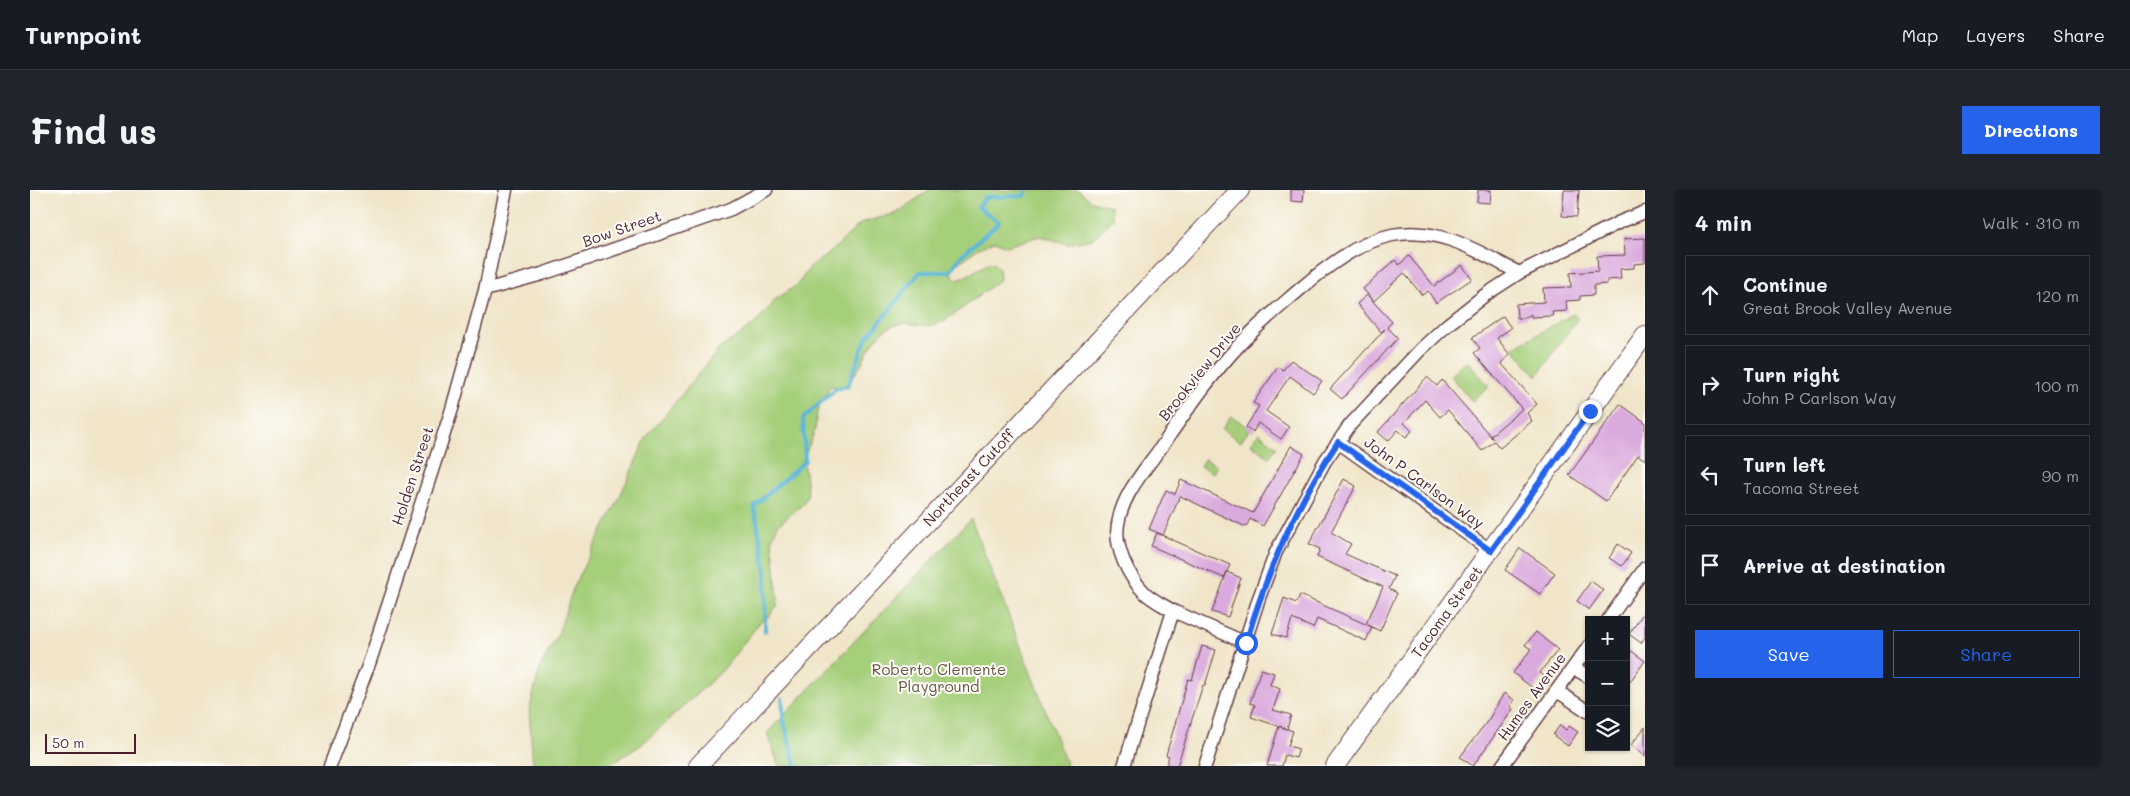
<!DOCTYPE html>
<html lang="en">
<head>
<meta charset="utf-8">
<style>
	:root { --surface:#171b24; --page:#20242c; --text:#f1f3f6; --muted:#9ea1a6; --line:#363941; --accent:#2563eb }
	body { margin:0; font-family:Mali,sans-serif; background:var(--page); color:var(--text) }
	.controls { position:absolute; right:15px; bottom:15px; display:grid; overflow:hidden; border-radius:0px; box-shadow:0 1px 4px #0004 }
	.controls button { width:45px; height:45px; display:grid; place-items:center; padding:0; border:0; border-bottom:1px solid var(--line); background:var(--surface); color:var(--text); font:25px sans-serif }
	.scale { position:absolute; left:15px; bottom:12px; width:91px; box-sizing:border-box; padding-left:5px; border:2px solid #4a1f2b; border-top:0; font-size:14px; line-height:18px; white-space:nowrap; color:#4a1f2b; -webkit-text-stroke:4px #fdfcf7; paint-order:stroke }
	.stop { position:absolute; width:15px; height:15px; margin:-11px; border:4px solid #2563eb; border-radius:50%; background:#fff }
	.stop.end { background:#2563eb; border-color:#fff; box-shadow:0 1px 5px #0008 }
	.list { margin:0; padding:0; list-style:none }
	h2 { display:flex; justify-content:space-between; align-items:center; height:65px; margin:0; padding:0 20px; font-size:21px }
	h2 small { font-size:16px; font-weight:400; color:var(--muted) }
	.list li { display:grid; grid-template-columns:32px 1fr auto; gap:15px; align-items:center; box-sizing:border-box; height:80px; margin:0 10px 10px; padding:0 10px; border:1px solid var(--line); border-radius:0px }
	.list b { display:block; font-size:19px; white-space:nowrap }
	.list p { margin:0; font-size:16px; white-space:nowrap; color:var(--muted) }
	.list em { font-size:16px; font-style:normal; color:var(--muted) }
	.actions { display:flex; gap:10px; padding:15px 20px }
	.actions a { flex:1; padding:11px 0; border:1px solid var(--accent); border-radius:0px; text-align:center; font-size:18px; color:var(--accent) }
	.actions .main { background:var(--accent); color:#fff }
	.icon { flex:none; width:28px; height:28px; fill:none; stroke:currentColor; stroke-width:2; stroke-linecap:round; stroke-linejoin:round }
	.map { position:relative; flex:none; width:1615px; height:576px; overflow:hidden; border-radius:0px }
	header { display:flex; align-items:center; gap:30px; box-sizing:border-box; height:70px; padding:0 25px; background:var(--surface); border-bottom:1px solid var(--line) }
	header strong { font-size:24px }
	nav { display:flex; gap:28px; margin-inline-start:auto; font-size:18px }
	.intro { display:flex; align-items:center; justify-content:space-between; box-sizing:border-box; height:120px; padding:0 30px }
	h1 { margin:0; font-size:35px }
	.button { padding:12px 22px; border-radius:0px; background:var(--accent); color:#fff; font-size:18px; font-weight:700 }
	main { display:flex; gap:30px; padding:0 30px }
	aside { flex:1; background:var(--surface); border-radius:0px; box-shadow:0 1px 4px #0004 }
	.map>svg:first-child { display:block }
	.green { fill:#a6cf7a; stroke:#787752 }
	.lines { fill:none; stroke-linecap:round; stroke-linejoin:round }
	.stream { stroke:#5ab7d8; stroke-width:4 }
	.building { fill:#daaade }
	.street-casing { stroke:#633d43; stroke-width:15 }
	.secondary-casing { stroke:#633d43; stroke-width:20 }
	.street { stroke:#fff; stroke-width:12 }
	.secondary { stroke:#fff; stroke-width:18 }
	.route { stroke:#2563eb; stroke-width:6 }
	.labels { text-anchor:middle; stroke-width:4; stroke-linejoin:round; paint-order:stroke }
	.street-label { font-size:15px; fill:#4a1f2b; stroke:#fdfcf7 }
	.park-label { font-size:15px; fill:#665443; stroke:#fdfcf7 }
</style>
</head>
<body>
<header>
<strong>Turnpoint</strong>
<nav><a>Map</a><a>Layers</a><a>Share</a></nav>
</header>
<div class="intro"><h1>Find us</h1><a class="button">Directions</a></div>
<main>
<div class="map">
<svg width="1615" height="576" viewBox="0 0 1615 576">
	<rect width="100%" height="100%" fill="#fdfcf7"/>
	<filter id="ink" filterUnits="userSpaceOnUse"><feTurbulence type="fractalNoise" baseFrequency=".02" numOctaves="2"/><feDisplacementMap in="SourceGraphic" scale="10" xChannelSelector="R" yChannelSelector="G"/><feConvolveMatrix kernelMatrix="1 2 1 2 8 2 1 2 1" color-interpolation-filters="sRGB"/></filter>
	<filter id="wash" filterUnits="userSpaceOnUse"><feTurbulence type="fractalNoise" baseFrequency=".0096" numOctaves="4" result="noise"/><feDisplacementMap in="SourceGraphic" scale="20" xChannelSelector="R" yChannelSelector="G"/><feGaussianBlur stdDeviation="1.12" result="paint"/><feColorMatrix in="noise" values="0 0 0 0 0 0 0 0 0 0 0 0 0 0 0 0 0 1.4 0 .05"/><feComposite in="paint" operator="in"/></filter>
	<g filter="url(#wash)">
		<rect width="100%" height="100%" fill="#f0e5c9"/>
		<path class="green" d="M 899,0 L 1048,0 L 1062,11 L 1081,16 L 1083,30 L 1062,49 L 1038,54 L 1010,46 L 977,56 L 964,51 L 947,59 L 921,79 L 924,88 L 929,90 L 961,72 L 969,78 L 970,89 C 958,98 919,131 907,134 C 889,139 873,127 855,140 C 836,155 832,180 818,193 C 812,199 806,197 800,196 L 787,222 L 785,240 L 773,270 L 778,304 L 773,314 L 748,335 L 742,348 L 748,408 L 747,416 L 739,426 L 730,432 L 693,480 L 610,556 L 577,576 L 503,576 L 499,521 L 510,478 L 528,444 L 545,393 L 587,313 L 616,248 L 689,159 L 725,134 L 746,109 L 767,95 L 781,76 L 801,62 L 831,33 L 867,23 Z
			M 1543,124 L 1548,128 L 1507,186 L 1483,158 Z
			M 1437,171 L 1459,196 L 1442,211 L 1421,186 Z
			M 1201,226 L 1220,238 L 1211,252 L 1192,239 Z
			M 1229,243 L 1247,257 L 1239,267 L 1221,254 Z
			M 1174,269 L 1187,276 L 1183,283 L 1170,276 Z
			M 941,329 L 1037,576 L 749,576 L 737,543 Z"/>
		<g class="lines">
			<path class="stream" d="M 735,441 L 736,382 L 724,316 L 775,271 L 773,229 L 805,199 L 818,196 L 836,149 L 890,82 L 920,82 L 931,66 L 969,32 L 948,17 L 956,7 L 995,6 L 996,0
				M 752,508 L 754,532 L 766,576"/>
		</g>
		<g id="blocks">
			<path class="building" d="M 1261,0 L 1274,0 L 1273,12 L 1261,11 Z
				M 1448,0 L 1461,0 L 1460,13 L 1447,12 Z
				M 1534,0 L 1549,0 L 1547,27 L 1532,26 Z
				M 1615,48 L 1615,73 L 1604,74 L 1604,78 L 1590,79 L 1591,89 L 1577,90 L 1577,94 L 1564,95 L 1564,105 L 1550,106 L 1550,110 L 1536,111 L 1537,121 L 1522,122 L 1523,126 L 1501,127 L 1501,124 L 1495,128 L 1487,128 L 1486,114 L 1514,112 L 1513,98 L 1541,97 L 1540,83 L 1568,81 L 1567,66 L 1595,65 L 1594,49 Z
				M 1379,66 L 1404,96 L 1432,75 L 1442,89 L 1406,113 L 1398,101 L 1392,105 L 1374,83 L 1344,111 L 1333,99 L 1365,70 L 1369,75 Z
				M 1337,105 L 1362,132 L 1357,137 L 1368,148 L 1312,209 L 1300,199 L 1355,139 L 1351,142 L 1327,114 Z
				M 1473,126 L 1481,138 L 1467,148 L 1480,165 L 1471,173 L 1507,214 L 1497,223 L 1502,231 L 1470,258 L 1464,251 L 1452,261 L 1418,220 L 1410,227 L 1395,210 L 1374,233 L 1382,241 L 1376,247 L 1368,240 L 1358,251 L 1348,242 L 1397,187 L 1407,196 L 1412,190 L 1463,249 L 1460,246 L 1492,219 L 1444,163 L 1450,158 L 1442,148 Z
				M 1261,170 L 1292,191 L 1283,203 L 1260,186 L 1236,221 L 1259,237 L 1251,249 L 1228,233 L 1223,242 L 1216,237 L 1229,216 L 1223,213 L 1248,177 L 1253,180 Z
				M 1590,214 L 1615,232 L 1615,270 L 1608,265 L 1576,311 L 1539,285 Z
				M 1261,256 L 1274,264 L 1233,336 L 1220,329 L 1216,337 L 1150,306 L 1133,345 L 1119,339 L 1136,300 L 1145,304 L 1151,290 L 1223,323 Z
				M 1314,289 L 1326,296 L 1301,342 L 1321,354 L 1315,364 L 1365,386 L 1359,399 L 1367,403 L 1350,441 L 1336,434 L 1353,397 L 1287,367 L 1290,359 L 1279,354 Z
				M 1127,343 L 1200,375 L 1194,388 L 1121,356 Z
				M 1588,354 L 1601,363 L 1592,376 L 1579,368 Z
				M 1490,358 L 1525,383 L 1510,404 L 1475,380 Z
				M 1197,382 L 1211,388 L 1198,427 L 1182,422 Z
				M 1561,391 L 1573,400 L 1559,420 L 1547,411 Z
				M 1270,405 L 1342,437 L 1336,451 L 1287,429 L 1283,438 L 1262,429 L 1256,448 L 1242,444 L 1254,408 L 1266,413 Z
				M 1615,421 L 1615,447 L 1611,453 L 1599,444 Z
				M 1506,442 L 1528,460 L 1509,483 L 1514,486 L 1504,499 L 1483,483 L 1501,459 L 1495,455 Z
				M 1172,456 L 1186,460 L 1175,495 L 1173,495 L 1147,576 L 1136,576 L 1139,566 L 1136,565 L 1158,489 L 1162,490 Z
				M 1596,457 L 1615,471 L 1596,497 Z
				M 1231,479 L 1244,483 L 1240,495 L 1250,499 L 1243,520 L 1261,525 L 1257,539 L 1221,527 L 1225,515 L 1220,513 Z
				M 1474,503 L 1484,510 L 1480,517 L 1483,519 L 1443,576 L 1430,567 L 1459,529 Z
				M 1530,535 L 1536,540 L 1539,536 L 1548,542 L 1538,556 L 1523,545 Z
				M 1249,536 L 1263,541 L 1258,556 L 1269,559 L 1266,568 L 1255,565 L 1252,576 L 1237,576 Z
				M 1615,537 L 1615,566 L 1601,555 Z"/>
		</g>
	</g>
	<g filter="url(#ink)">
		<use href="#blocks" fill-opacity="0" stroke="#633d43" stroke-width="1"/>
		<g class="lines">
			<g class="street-casing">
				<path id="street" d="M 455,100 L 512,84 L 701,19 L 736,0
					M 1308,252 L 1461,361
					M 1143,421 L 1216,453
					M 1578,430 L 1615,378
					M 1544,478 L 1559,487
					M 1527,501 L 1559,522
					M 300,576 L 340,471 L 422,219 L 455,100 L 476,0
					M 1094,576 L 1143,421 C 1133,415 1122,410 1114,402 C 1098,386 1084,357 1088,334 C 1093,303 1115,280 1132,256 C 1159,217 1187,176 1221,143 C 1236,128 1253,114 1269,100 C 1295,78 1328,52 1362,45 C 1410,36 1449,62 1489,83
					M 1175,576 L 1229,408 L 1246,362 L 1295,271 L 1320,235 L 1390,160 L 1417,135 L 1455,105 L 1489,83 L 1590,32 L 1615,22
					M 1472,576 L 1559,456"/>
			</g>
			<g class="secondary-casing">
				<path id="secondary" d="M 668,576 L 1210,0
					M 1305,576 L 1615,145"/>
			</g>
			<use href="#street" class="street"/>
			<use href="#secondary" class="secondary"/>
		</g>
	</g>
	<g class="lines" filter="url(#ink)">
		<path class="route" d="M 1216,453 C 1237,381 1266,314 1308,252 L 1461,361 L 1560,221"/>
	</g>
	<g class="labels">
		<g class="street-label">
			<text transform="translate(592 39) rotate(-19)" y="5">Bow Street</text>
			<text transform="translate(1170 182) rotate(-51)" y="5">Brookview Drive</text>
			<text transform="translate(383 286) rotate(-72)" y="5">Holden Street</text>
			<text transform="translate(939 288) rotate(-47)" y="5">Northeast Cutoff</text>
			<text transform="translate(1394 293) rotate(36)" y="5">John P Carlson Way</text>
			<text transform="translate(1417 422) rotate(-54)" y="5">Tacoma Street</text>
			<text transform="translate(1502 507) rotate(-54)" y="5">Humes Avenue</text>
		</g>
		<g class="park-label">
			<text x="909" y="485">Roberto Clemente<tspan x="909" dy="17">Playground</tspan></text>
		</g>
	</g>
</svg>
<div class="controls">
<button>+</button>
<button>−</button>
<button><svg class="icon" aria-label="layers" viewBox="0 0 24 24"><path d="M12 4l9 5-9 5-9-5zM3 14l9 5 9-5"/></svg></button>
</div>
<div class="scale">50 m</div>
<div class="stop" style="left:1216px;top:453px"></div>
<div class="stop end" style="left:1560px;top:221px"></div>
</div>
<aside>
<h2>4 min<small>Walk · 310 m</small></h2>
<ul class="list">
<li><svg class="icon" aria-label="ahead" viewBox="0 0 24 24"><path d="M12 20V5M6 11l6-6 6 6"/></svg><div><b>Continue</b><p>Great Brook Valley Avenue</p></div><em>120 m</em></li>
<li><svg class="icon" aria-label="right" viewBox="0 0 24 24"><path d="M7 20v-9h11M14 6l5 5-5 5"/></svg><div><b>Turn right</b><p>John P Carlson Way</p></div><em>100 m</em></li>
<li><svg class="icon" aria-label="left" viewBox="0 0 24 24"><path d="M17 20v-9H6M10 6l-5 5 5 5"/></svg><div><b>Turn left</b><p>Tacoma Street</p></div><em>90 m</em></li>
<li><svg class="icon" aria-label="arrive" viewBox="0 0 24 24"><path d="M6 21V4h12l-3 4 3 4H6"/></svg><div><b>Arrive at destination</b></div></li>
</ul>
<div class="actions"><a class="main">Save</a><a>Share</a></div>
</aside>
</main>
</body>
</html>
